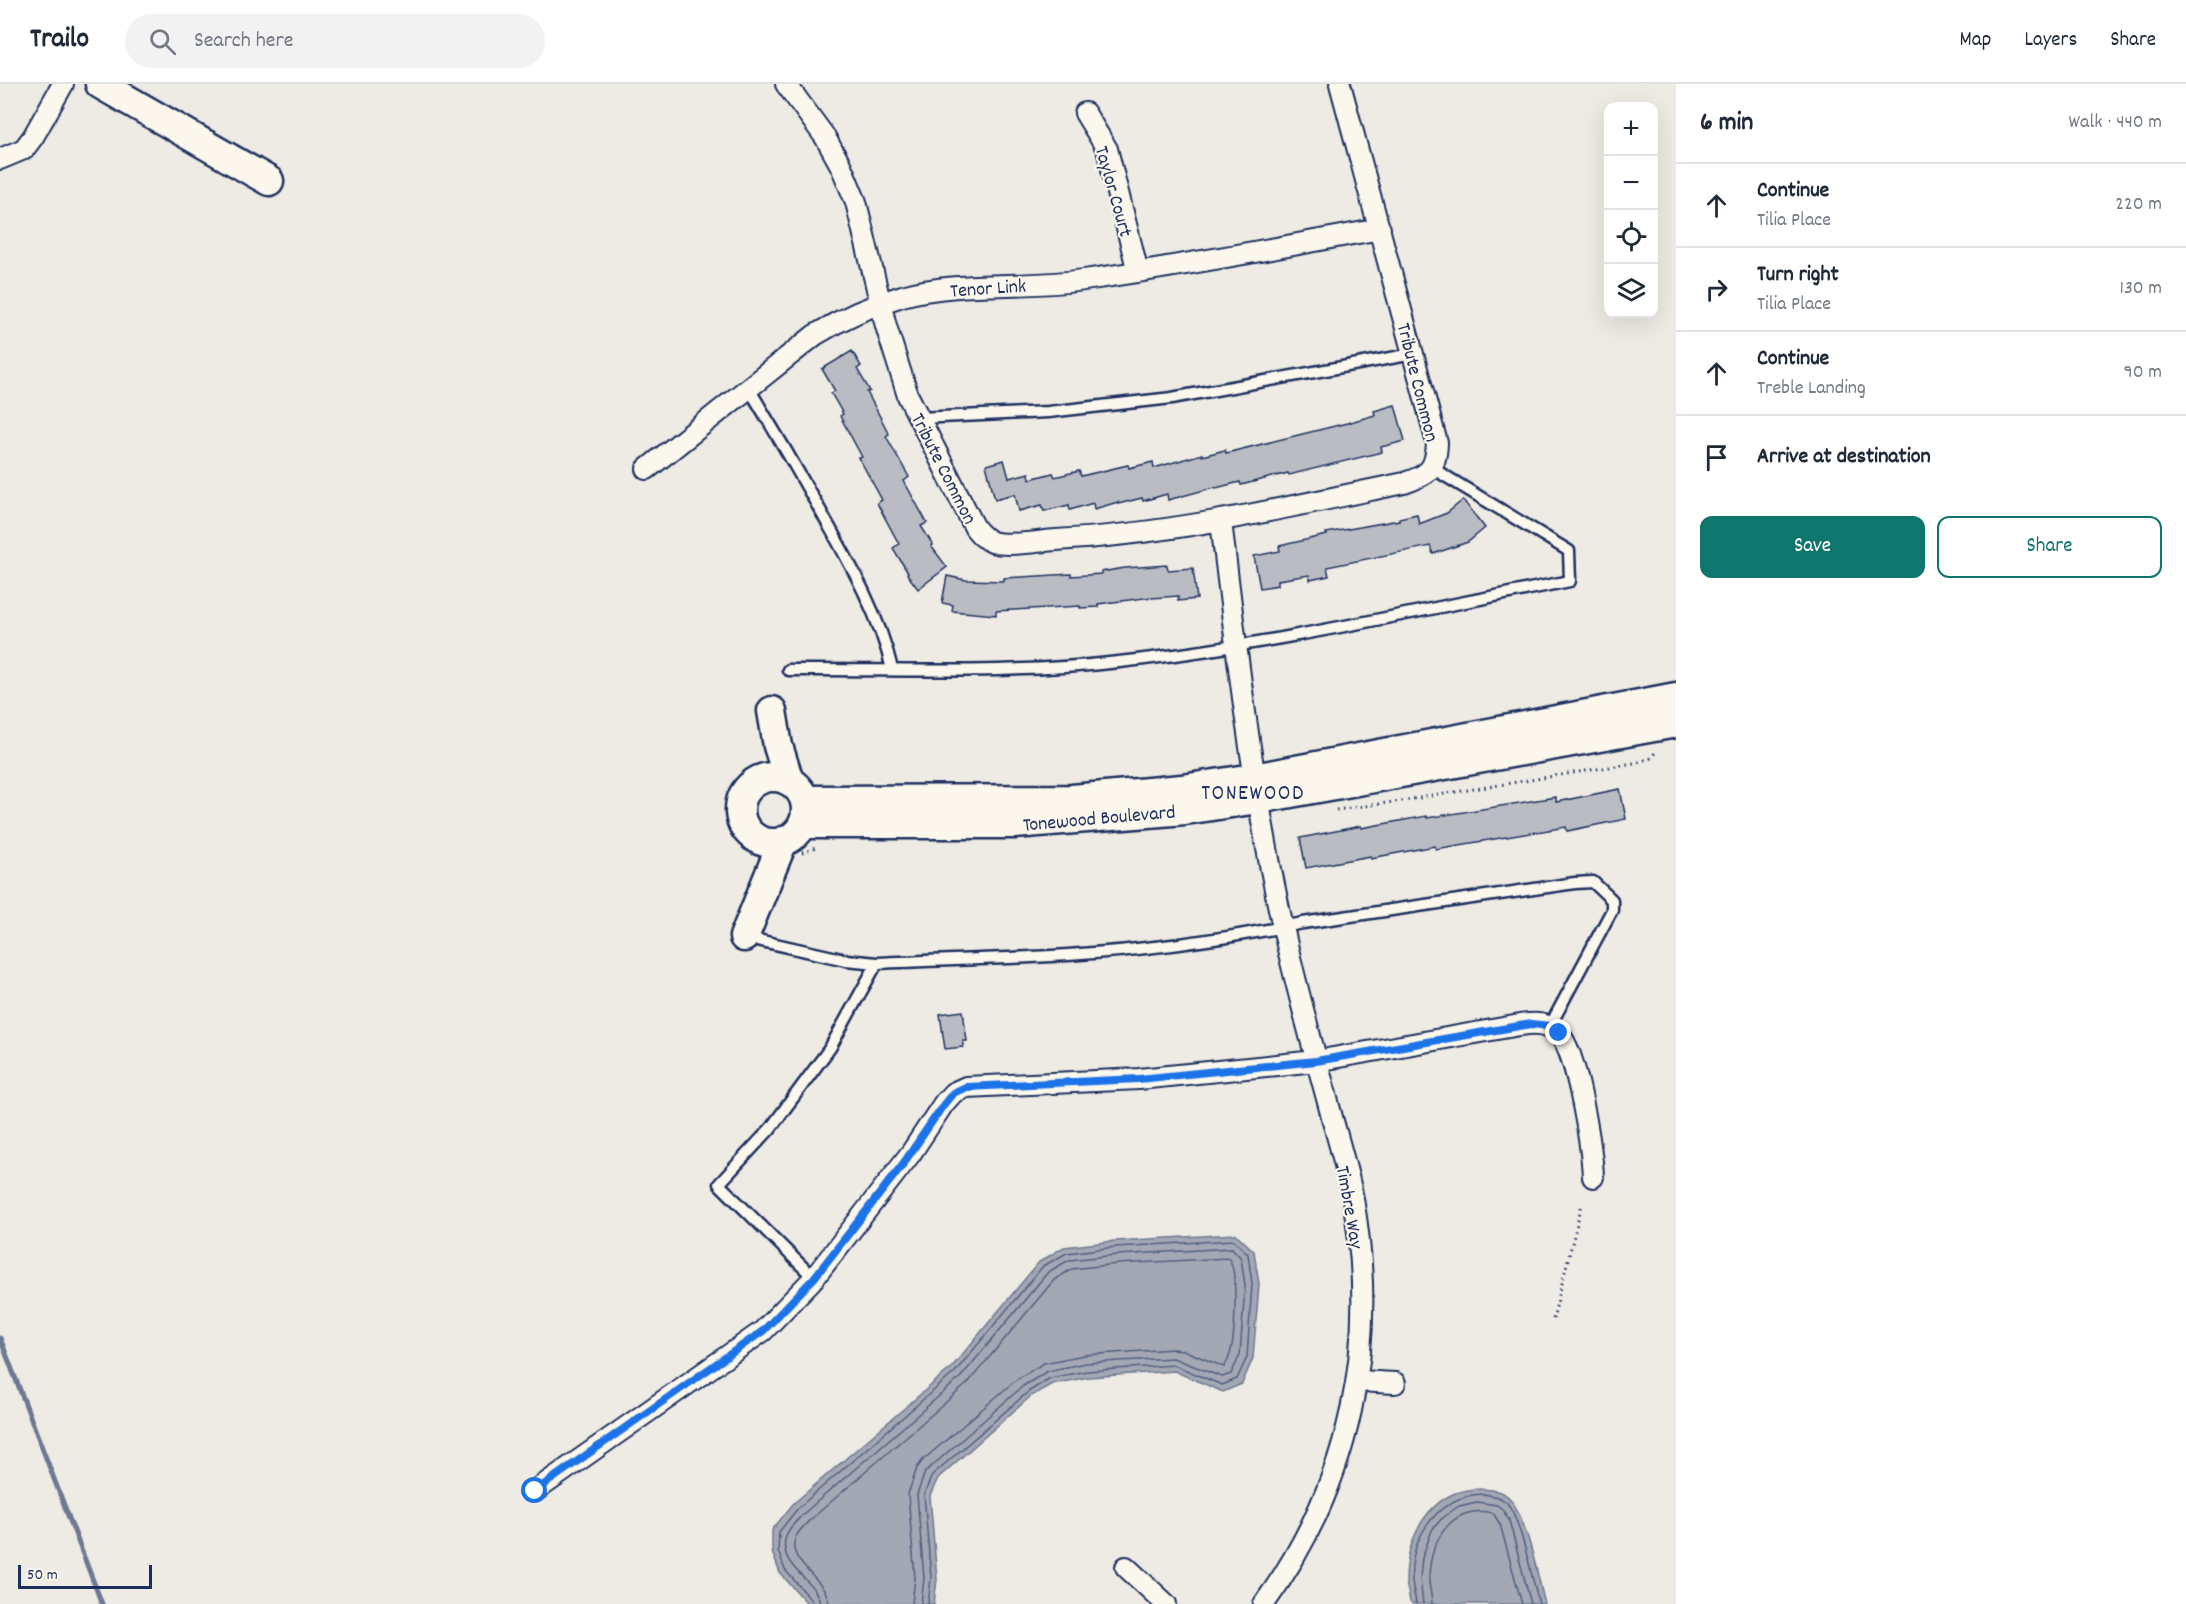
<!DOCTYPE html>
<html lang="en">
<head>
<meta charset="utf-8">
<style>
	:root { --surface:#fff; --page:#f2f2f3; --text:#1f2937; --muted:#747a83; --line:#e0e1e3; --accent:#0f766e }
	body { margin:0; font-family:Dekko,sans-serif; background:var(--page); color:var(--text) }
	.controls { position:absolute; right:18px; top:18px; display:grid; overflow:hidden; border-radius:12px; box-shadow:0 6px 24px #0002 }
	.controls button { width:54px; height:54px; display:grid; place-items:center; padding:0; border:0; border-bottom:2px solid var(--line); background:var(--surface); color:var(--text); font:30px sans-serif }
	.scale { position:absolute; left:18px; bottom:15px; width:134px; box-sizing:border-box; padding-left:6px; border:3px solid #1b2f5e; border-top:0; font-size:16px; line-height:21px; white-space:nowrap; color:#1b2f5e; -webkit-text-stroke:4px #fbf7ec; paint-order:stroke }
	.stop { position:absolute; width:18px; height:18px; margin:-14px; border:4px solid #1a73e8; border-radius:50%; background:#fff }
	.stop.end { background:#1a73e8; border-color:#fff; box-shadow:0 2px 6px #0008 }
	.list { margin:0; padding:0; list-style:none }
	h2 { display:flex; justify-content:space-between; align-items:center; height:78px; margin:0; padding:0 24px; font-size:26px }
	h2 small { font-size:20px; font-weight:400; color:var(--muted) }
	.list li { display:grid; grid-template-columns:39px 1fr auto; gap:18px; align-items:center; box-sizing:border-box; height:84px; padding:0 24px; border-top:2px solid var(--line) }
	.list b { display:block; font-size:22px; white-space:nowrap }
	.list p { margin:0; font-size:20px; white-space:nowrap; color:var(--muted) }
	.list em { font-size:20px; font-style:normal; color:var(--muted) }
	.actions { display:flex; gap:12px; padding:18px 24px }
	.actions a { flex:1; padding:14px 0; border:2px solid var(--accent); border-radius:12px; text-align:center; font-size:21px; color:var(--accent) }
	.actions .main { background:var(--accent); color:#fff }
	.icon { flex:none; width:33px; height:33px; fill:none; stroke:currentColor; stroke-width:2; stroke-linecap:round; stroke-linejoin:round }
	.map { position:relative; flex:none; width:1676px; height:1520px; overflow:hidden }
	header { display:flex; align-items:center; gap:36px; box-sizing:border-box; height:84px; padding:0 30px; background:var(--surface); border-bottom:2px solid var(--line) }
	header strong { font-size:28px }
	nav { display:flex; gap:33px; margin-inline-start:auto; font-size:21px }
	.search { width:420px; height:54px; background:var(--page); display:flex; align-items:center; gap:15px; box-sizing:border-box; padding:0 21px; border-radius:33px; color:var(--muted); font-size:22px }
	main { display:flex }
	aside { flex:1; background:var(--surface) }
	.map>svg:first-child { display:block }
	.water { fill:#a3a8b4; stroke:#6d7892; stroke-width:1.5 }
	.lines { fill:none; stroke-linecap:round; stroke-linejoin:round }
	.shore { stroke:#515f80; stroke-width:1.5 }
	.stream { stroke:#6d7892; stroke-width:5 }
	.building { fill:#b9bcc3; stroke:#1b2f5e; stroke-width:1.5 }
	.lane-casing { stroke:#1b2f5e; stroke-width:15 }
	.street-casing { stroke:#1b2f5e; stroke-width:24 }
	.secondary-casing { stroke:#1b2f5e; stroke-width:33 }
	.path { stroke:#1b2f5e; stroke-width:3; stroke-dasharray:1.5 4.5; stroke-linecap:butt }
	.lane { stroke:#fbf7ec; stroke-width:10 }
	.street { stroke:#fbf7ec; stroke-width:20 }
	.secondary { stroke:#fbf7ec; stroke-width:28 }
	.route { stroke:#1a73e8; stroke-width:8 }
	.labels { text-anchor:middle; stroke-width:4.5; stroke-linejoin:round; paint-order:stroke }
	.street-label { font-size:20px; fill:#1b2f5e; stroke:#fbf7ec }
	.quarter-label { font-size:22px; letter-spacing:1.5px; fill:#1b2f5e; stroke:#fbf7ec }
</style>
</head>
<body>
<header>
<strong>Trailo</strong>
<div class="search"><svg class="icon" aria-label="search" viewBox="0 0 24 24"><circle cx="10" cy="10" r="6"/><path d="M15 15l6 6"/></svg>Search here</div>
<nav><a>Map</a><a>Layers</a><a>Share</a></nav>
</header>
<main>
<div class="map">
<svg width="1676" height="1520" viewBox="0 0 1676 1520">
	<rect width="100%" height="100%" fill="#eeebe4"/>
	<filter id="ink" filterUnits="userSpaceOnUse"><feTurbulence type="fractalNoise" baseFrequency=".0167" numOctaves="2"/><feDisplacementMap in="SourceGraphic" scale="12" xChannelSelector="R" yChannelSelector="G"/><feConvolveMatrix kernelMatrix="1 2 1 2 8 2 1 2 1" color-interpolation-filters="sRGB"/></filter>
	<g filter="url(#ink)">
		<path class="water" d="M 1236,1150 L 1254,1167 L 1259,1200 L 1253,1274 L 1242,1300 L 1223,1308 L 1174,1287 L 1089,1293 L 1052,1300 L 1031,1312 L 938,1394 L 930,1412 L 937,1495 L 934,1520 L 808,1520 L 780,1489 L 772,1468 L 772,1446 L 793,1420 L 951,1284 L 1039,1178 L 1064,1163 L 1115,1157 Z
			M 1475,1405 C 1484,1405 1495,1405 1503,1409 C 1525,1420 1538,1495 1545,1520 L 1412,1520 L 1410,1518 C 1409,1510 1406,1502 1406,1495 C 1406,1462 1421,1425 1453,1410 C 1459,1407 1468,1406 1475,1405 Z"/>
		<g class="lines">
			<path class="shore" d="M 812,1520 L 810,1514 L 785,1486 L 778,1467 L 779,1448 L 798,1424 L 955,1288 L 1043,1182 L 1067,1169 L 1116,1163 L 1234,1156 L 1248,1170 L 1252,1200 L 1247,1273 L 1237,1295 L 1222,1301 L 1174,1281 L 1087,1287 L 1050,1294 L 1028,1308 L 932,1391 L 924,1411 L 931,1494 L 928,1520
				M 820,1520 C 818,1496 776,1483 786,1452 C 788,1444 798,1436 803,1430 L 960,1294 L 1048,1188 L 1069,1176 L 1117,1171 L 1232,1164 L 1241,1174 L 1245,1201 L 1240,1271 L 1231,1290 L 1222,1293 L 1173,1274 L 1086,1279 L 1048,1287 L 1023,1302 L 925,1388 L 917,1411 L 924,1494 L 921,1520
				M 829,1520 C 828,1496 786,1479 795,1455 C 797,1448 805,1441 810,1436 L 967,1300 L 1054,1196 L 1072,1185 L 1118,1180 L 1228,1174 C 1239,1184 1235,1254 1230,1270 C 1229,1274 1227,1279 1224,1283 L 1183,1266 L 1173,1265 L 1084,1271 L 1044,1279 L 1017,1295 L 923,1376 L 917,1384 L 908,1410 L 915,1494 L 912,1520
				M 1416,1520 C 1415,1512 1413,1505 1412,1497 C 1409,1458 1433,1419 1472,1411 C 1483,1409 1499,1411 1507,1419 C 1520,1433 1533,1498 1539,1520
				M 1423,1520 L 1420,1495 L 1422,1474 L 1432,1446 L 1443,1433 L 1459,1422 L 1477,1418 L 1497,1421 L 1502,1425 L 1509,1436 L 1531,1520
				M 1432,1520 C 1432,1511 1428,1501 1429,1492 C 1431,1456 1451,1420 1493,1429 L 1500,1440 L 1522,1520"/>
			<path class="stream" d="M 0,1254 L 102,1520"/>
		</g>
		<path class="building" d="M 852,267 L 861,282 L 857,285 L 870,307 L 867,308 L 889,350 L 886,352 L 909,393 L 904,397 L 927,439 L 921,442 L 933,461 L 931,462 L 947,483 L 918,505 L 907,490 L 908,489 L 893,464 L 899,460 L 877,419 L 882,416 L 859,374 L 862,373 L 840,332 L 843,330 L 831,309 L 835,307 L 822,285 Z
			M 1395,321 L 1405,357 L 1381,363 L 1382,368 L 1289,391 L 1288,389 L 1241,401 L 1240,398 L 1216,404 L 1215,403 L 1168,416 L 1167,410 L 1143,417 L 1142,414 L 1118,420 L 1118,418 L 1094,425 L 1093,419 L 1070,426 L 1069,421 L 1044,427 L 1042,421 L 1019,427 L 1015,410 L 995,415 L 986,381 L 1004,376 L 1009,394 L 1029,389 L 1030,395 L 1053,389 L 1055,393 L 1079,387 L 1081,392 L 1128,381 L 1129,384 L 1153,378 L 1154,384 L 1202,370 L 1202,372 L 1225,366 L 1226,369 L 1347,339 L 1375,331 L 1374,327 Z
			M 1463,416 L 1485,444 L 1468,458 L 1433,470 L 1430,462 L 1327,483 L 1329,492 L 1310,496 L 1309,491 L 1278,496 L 1278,501 L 1260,504 L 1254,472 L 1280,467 L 1279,462 L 1327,451 L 1326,449 L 1399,436 L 1399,434 L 1417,430 L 1419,440 L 1447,429 Z
			M 1167,481 L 1168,486 L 1193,484 L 1197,515 L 1178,517 L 1178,512 L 1152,514 L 1152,513 L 1098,520 L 1098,523 L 1080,524 L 1080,522 L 996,527 L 996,531 L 952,527 L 953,521 L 942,519 L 947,492 L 966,496 L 1004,497 L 1004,494 L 1071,490 L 1071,492 L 1101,490 L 1101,488 L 1125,484 Z
			M 1620,705 L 1626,735 L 1567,747 L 1566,743 L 1436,765 L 1435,762 L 1371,774 L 1371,772 L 1306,784 L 1300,754 L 1361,742 L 1361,744 L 1426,732 L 1427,734 L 1556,713 L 1556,718 Z
			M 963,927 L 967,957 L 963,957 L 963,963 L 945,965 L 940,930 Z"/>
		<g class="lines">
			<g class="lane-casing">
				<path id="lane" d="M 748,303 C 773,344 797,385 820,426 C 848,476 879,529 892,585
					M 919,334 L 1048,328 L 1172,314 L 1413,270
					M 788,586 C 898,585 1009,591 1119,578 C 1271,561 1420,526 1570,497 L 1569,467 L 1432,384
					M 744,853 L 846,876 L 877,879 C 940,876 1004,875 1068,871 C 1146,866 1226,855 1303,839 L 1575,799 L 1593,798 L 1612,816 L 1612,826 L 1550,942
					M 814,1194 L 719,1100 L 770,1045 L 830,964 L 877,879"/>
			</g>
			<g class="street-casing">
				<path id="street" d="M 786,0 L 825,53 L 841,82 L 856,118 L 886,242 L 908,312 L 975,444 C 980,450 984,455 992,458 C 1008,463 1039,457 1056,456 C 1174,450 1289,423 1404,399 C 1429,391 1436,385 1437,359 L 1340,0
					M 1085,29 L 1107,65 L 1138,188
					M 0,75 L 24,65 L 33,53 L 63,0
					M 647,385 L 815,251 C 841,235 872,221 902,212 C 961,196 1024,205 1084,196 C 1183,182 1281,163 1380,145
					M 1221,437 C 1237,573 1253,709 1283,843 C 1296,903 1313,963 1329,1022 C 1337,1053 1347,1084 1353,1115 C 1379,1261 1351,1399 1264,1520
					M 1358,1297 L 1395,1299
					M 535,1407 L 763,1247 L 814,1194 L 911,1069 L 944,1019 L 953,1009 L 966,1003 L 1139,995 L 1316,977 L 1520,941 C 1535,939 1548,938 1559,950 C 1577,967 1592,1066 1593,1093
					M 1126,1483 L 1166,1520"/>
			</g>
			<g class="secondary-casing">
				<path id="secondary" d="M 100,0 L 269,97
					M 772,627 L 778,662 L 789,697
					M740 726a33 33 0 1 1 66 0a33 33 0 1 1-66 0Z
					M 805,716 L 1072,715 L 1182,705 L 1254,694 L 1676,613
					M 803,740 L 1014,740 L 1185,726 L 1258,715 L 1676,639
					M 744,853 L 783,757"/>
			</g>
			<path class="path" d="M 1336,726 L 1401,717 L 1634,679 L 1651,674 L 1657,666
				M 802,769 L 816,764
				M 1553,1235 L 1582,1120"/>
			<use href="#lane" class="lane"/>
			<use href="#street" class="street"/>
			<use href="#secondary" class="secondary"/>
		</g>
	</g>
	<g class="lines" filter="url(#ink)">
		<path class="route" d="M 535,1407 L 763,1247 L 814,1194 L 903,1080 L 944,1020 L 953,1009 L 966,1003 L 1139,995 L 1316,977 L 1531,940 L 1550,942 L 1559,949"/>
	</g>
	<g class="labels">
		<g class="street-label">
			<text transform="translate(1115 107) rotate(74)" y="7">Taylor Court</text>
			<text transform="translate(988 203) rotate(-4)" y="7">Tenor Link</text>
			<text transform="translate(1419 298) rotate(76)" y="7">Tribute Common</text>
			<text transform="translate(945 384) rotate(63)" y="7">Tribute Common</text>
			<text transform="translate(1099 733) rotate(-5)" y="7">Tonewood Boulevard</text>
			<text transform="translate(1351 1123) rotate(80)" y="7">Timbre Way</text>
		</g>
		<g class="quarter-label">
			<text x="1253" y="715">TONEWOOD</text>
		</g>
	</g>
</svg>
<div class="controls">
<button>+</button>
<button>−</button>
<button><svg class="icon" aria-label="locate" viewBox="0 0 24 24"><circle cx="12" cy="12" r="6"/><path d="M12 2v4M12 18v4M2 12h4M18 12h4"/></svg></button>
<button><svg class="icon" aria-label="layers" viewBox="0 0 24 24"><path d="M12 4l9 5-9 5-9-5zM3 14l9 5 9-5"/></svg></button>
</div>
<div class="scale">50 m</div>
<div class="stop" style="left:535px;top:1407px"></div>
<div class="stop end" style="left:1559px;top:949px"></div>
</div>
<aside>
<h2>6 min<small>Walk · 440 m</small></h2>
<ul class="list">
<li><svg class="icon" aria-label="ahead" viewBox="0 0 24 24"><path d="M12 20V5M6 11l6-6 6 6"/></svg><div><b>Continue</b><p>Tilia Place</p></div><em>220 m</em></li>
<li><svg class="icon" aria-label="right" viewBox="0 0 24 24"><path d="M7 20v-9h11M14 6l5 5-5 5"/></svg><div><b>Turn right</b><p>Tilia Place</p></div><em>130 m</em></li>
<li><svg class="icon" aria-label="ahead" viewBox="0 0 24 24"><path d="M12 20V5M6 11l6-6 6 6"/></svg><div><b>Continue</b><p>Treble Landing</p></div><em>90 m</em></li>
<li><svg class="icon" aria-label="arrive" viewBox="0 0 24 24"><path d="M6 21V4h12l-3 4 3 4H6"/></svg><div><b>Arrive at destination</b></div></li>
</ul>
<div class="actions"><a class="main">Save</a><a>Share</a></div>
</aside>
</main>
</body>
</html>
